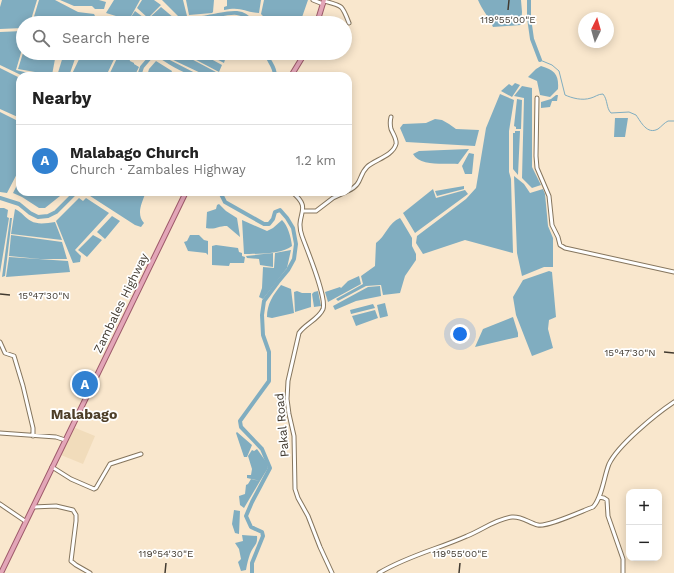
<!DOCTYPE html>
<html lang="en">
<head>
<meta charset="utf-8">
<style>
	:root { --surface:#fff; --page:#f6f6f6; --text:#222; --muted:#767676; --line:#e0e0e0; --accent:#3181d1 }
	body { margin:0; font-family:"Work Sans",sans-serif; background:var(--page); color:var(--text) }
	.controls { position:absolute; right:12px; bottom:12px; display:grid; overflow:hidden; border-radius:8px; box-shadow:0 2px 10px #0003 }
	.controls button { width:36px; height:36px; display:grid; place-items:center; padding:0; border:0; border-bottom:1px solid var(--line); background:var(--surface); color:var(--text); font:20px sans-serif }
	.compass { position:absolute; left:578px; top:12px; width:36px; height:36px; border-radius:50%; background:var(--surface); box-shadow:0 2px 10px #0003; rotate:5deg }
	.you { position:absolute; left:460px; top:334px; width:14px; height:14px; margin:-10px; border:3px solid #fff; border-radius:50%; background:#1a73e8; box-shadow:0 0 0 6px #1a73e833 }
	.badge { display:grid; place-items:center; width:26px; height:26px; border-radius:50%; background:var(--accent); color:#fff; font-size:13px; font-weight:700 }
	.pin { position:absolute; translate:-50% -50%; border:2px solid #fff; box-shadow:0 1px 4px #0006 }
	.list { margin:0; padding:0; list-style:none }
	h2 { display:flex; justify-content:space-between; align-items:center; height:52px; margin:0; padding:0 16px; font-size:17px }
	h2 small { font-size:13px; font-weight:400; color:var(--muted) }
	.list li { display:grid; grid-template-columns:26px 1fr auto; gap:12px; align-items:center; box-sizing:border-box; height:72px; padding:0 16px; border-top:1px solid var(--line) }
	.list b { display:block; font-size:15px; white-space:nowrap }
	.list p { margin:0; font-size:13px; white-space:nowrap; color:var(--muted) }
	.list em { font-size:13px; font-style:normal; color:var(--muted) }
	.icon { flex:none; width:22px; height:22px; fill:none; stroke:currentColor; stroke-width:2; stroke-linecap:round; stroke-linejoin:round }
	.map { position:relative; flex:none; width:674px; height:573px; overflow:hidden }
	.search { position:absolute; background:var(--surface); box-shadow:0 2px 10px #0003; left:16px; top:16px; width:336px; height:44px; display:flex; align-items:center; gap:10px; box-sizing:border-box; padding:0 14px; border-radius:22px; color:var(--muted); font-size:15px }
	.panel { position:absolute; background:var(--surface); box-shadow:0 2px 10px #0003; left:16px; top:72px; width:336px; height:124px; border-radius:12px }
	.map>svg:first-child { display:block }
	.built { fill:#f1dcbb }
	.water { fill:#80adc0 }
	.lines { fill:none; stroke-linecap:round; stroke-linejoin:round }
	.stream { stroke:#80adc0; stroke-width:1 }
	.river { stroke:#80adc0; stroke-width:4 }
	.minor-casing { stroke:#85755d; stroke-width:5 }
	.major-casing { stroke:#9e5a6a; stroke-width:6 }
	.minor { stroke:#fff; stroke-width:3 }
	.major { stroke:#e3a6b8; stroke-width:4 }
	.ticks { fill:none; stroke:#413a30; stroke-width:1.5 }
	.labels { text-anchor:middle; stroke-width:3.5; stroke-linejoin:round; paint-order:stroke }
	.street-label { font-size:12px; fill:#413a30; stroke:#fff }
	.quarter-label { font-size:14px; font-weight:bold; fill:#4e3f29; stroke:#fff }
	.ticks-label { font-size:10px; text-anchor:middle; fill:#413a30; stroke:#fff; stroke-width:3.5; stroke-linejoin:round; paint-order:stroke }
</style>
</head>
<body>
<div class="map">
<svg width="674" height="573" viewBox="0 0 674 573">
	<rect width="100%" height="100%" fill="#f9e7cd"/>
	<path class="built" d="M 73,427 L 95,436 L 83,464 L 61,455 Z"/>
	<path class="water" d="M 2,0 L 37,0 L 30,23 L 23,23 L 23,28 L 0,29 L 0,7 Z
		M 39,0 L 55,0 L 78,12 L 94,14 L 95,16 L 86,20 L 61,19 L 57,23 L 32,23 Z
		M 60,0 L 99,0 L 106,2 L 104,9 L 95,9 L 92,6 L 74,6 Z
		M 114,0 L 140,0 L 129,20 L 106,13 Z
		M 142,0 L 154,0 L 161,5 L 148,18 L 137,8 Z
		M 162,0 L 183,0 L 187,16 L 182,20 Z
		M 186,0 L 214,0 L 213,12 L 212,13 L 189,15 Z
		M 227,0 L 261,0 L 259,13 C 244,12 241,6 224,10 L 224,7 L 227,6 Z
		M 264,0 L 308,0 L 300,23 C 285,23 271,26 261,14 Z
		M 478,0 L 521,0 L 522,12 L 521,25 L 493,27 C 489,17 482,10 478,0 Z
		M 161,7 L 174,18 L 171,23 L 134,23 L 129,20 L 135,11 L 147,20 Z
		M 23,31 L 23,46 L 16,70 L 37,75 L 37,76 L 23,76 L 0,65 L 0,32 Z
		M 23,53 L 55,53 L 55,59 L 52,75 L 18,69 Z
		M 64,53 L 77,53 L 69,76 L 57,76 Z
		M 82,53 L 117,53 L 107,74 L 71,76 Z
		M 173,53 L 180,53 L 216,72 L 215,76 L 207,76 L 169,58 Z
		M 183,53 L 200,53 L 222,65 L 219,72 Z
		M 205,53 L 227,53 L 224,63 Z
		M 119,54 L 129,58 L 130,61 L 134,63 L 134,64 L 139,67 L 136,73 L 109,75 Z
		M 162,56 L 201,76 C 186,76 172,66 159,58 Z
		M 156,61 L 172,71 L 170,76 L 147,76 L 149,69 Z
		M 541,66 C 555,70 559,75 558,89 L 550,97 L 540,95 L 537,81 L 528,77 L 536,69 Z
		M 0,68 L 20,78 L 20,118 L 0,109 Z
		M 515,83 L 520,85 L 512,97 L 501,91 L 509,84 L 512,86 Z
		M 522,86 L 532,88 L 532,167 L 541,185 L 532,188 L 522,178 L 524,98 L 514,96 Z
		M 500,94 L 514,100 L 509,131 L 509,172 L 511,179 L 513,253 L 465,240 L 423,254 L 416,243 L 417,236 L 466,199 L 476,188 L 486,128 Z
		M 556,95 L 558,95 L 557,101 L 552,101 L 550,107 L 541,108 L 541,102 L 551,99 Z
		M 517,99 L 522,100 L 521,129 L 516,129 L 516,127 L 514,126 Z
		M 0,112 L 20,122 L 20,168 L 7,193 L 0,192 Z
		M 615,118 L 628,118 L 625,137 L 614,137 Z
		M 435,119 L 442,120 L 449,124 L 456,129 L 479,130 L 475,146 L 406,142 L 400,128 L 403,124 L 426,123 Z
		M 515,131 L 520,131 L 518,175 L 513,169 L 513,133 L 515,133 Z
		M 469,149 L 458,164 C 445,163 420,167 413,154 L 419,151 Z
		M 469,153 L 474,154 L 472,174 L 465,174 L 462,166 Z
		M 514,176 L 524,184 L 530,193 L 543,189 L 545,194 L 548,226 L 553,238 L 553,267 L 544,267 L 522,276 L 517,253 Z
		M 20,179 L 20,192 L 65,192 L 45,208 L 39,208 L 22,197 L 13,193 Z
		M 464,186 L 464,189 L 437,196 L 435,191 Z
		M 433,189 L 436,198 L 465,190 L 468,194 L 415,233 L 403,213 Z
		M 88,192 L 140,192 L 145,194 C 142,203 136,214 144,223 L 141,227 L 135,225 L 87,194 Z
		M 79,198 L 83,201 L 86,198 L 109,213 L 75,250 L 81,256 L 80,262 L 73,263 L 56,221 Z
		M 219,204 L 226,211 L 237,218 L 240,237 L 227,226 C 217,226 216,230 206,228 L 207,212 L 216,209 L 217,205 Z
		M 0,208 L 4,208 L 8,210 L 7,217 L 9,218 L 0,273 Z
		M 15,209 C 22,212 25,218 31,221 C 38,225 47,223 55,222 L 62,240 L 11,234 Z
		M 112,216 L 120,221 L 105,239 L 97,232 Z
		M 10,218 L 12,218 L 5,276 L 2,277 Z
		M 400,218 L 402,221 L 412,238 L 412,246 L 416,254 L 416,260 L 405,276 L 400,293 L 383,295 L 381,285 L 366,286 L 338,301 L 336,299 L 363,284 L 361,276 L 375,266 L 376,243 C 385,237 389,222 400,218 Z
		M 242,220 L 267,231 L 273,228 L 282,220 C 288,226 291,237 292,246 C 283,254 256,254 244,254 Z
		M 11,235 L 62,242 L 67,259 L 40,259 L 9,256 Z
		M 93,235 L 102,240 L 87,257 L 78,250 Z
		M 190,235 L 199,235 L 204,240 L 208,241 L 208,255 L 206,253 L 188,251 L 184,242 L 187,241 Z
		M 216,245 L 238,248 L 239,252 L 242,253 L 242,256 L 245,257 L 244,263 L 230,263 L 229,266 L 212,265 L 212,246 Z
		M 291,250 L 287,268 L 263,299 L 259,297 L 262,288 L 263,267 L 274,268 L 275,253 Z
		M 273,253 L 273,267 L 260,265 L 259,259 L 247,258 L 246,256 Z
		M 9,257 L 68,261 L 70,272 L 6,277 Z
		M 549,271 L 552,272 L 556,317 L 549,320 L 548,329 L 553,348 L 532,356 L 516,315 L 513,297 L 523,280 Z
		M 359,276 L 361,284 L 328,302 L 325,292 L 340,287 L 341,288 L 348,281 Z
		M 281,285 L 291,289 L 294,313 L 272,318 L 267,317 C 267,304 273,295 281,285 Z
		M 380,286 L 381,296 L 356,301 L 335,310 L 333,306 L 368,287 Z
		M 297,291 L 302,293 L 311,293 L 311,307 L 295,312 L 294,292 Z
		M 318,291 L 321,306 L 314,307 L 312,294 L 314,292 Z
		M 385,303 L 388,316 L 380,318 L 377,305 Z
		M 373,304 L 375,308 L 351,314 L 350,310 Z
		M 375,310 L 378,318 L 356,326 L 352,316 Z
		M 513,317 L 518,333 L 518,337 L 475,347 L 483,329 Z
		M 237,432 L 252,445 L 247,457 L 244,457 L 236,433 Z
		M 257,449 L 267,463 L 268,468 L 260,481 L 247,478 L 247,475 L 251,475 L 252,469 L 248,456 L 252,450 L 254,451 Z
		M 251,479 L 260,481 L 244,508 L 240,505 L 239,496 L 245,494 L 246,485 L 248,484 Z
		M 234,510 L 240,511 L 239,534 L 235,533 L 232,524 Z
		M 242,535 L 257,536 C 258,545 253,546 250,554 C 248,560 247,564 246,570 L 241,571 L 238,562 L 241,559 L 239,549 L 235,543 L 243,541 Z"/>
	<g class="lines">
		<path class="stream" d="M 540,60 L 552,65 L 559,71 L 565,95 C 572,98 582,101 591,98 C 595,97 598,94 603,94 C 608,100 606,108 611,113 L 629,112 L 636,115 C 641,122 647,135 658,129 C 662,126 664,123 668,121 L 674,121"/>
		<path class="river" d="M 529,0 L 529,18 L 532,39 L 540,60
			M 183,23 C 191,18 199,19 208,17 C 224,15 241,6 253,23
			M 266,53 C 269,63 275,66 275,76
			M 139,76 L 142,67 L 154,53
			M 220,192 L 225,202 L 264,224 L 269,224 L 273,219 L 275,212 L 280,210 L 287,218 L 293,228 L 296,244 L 294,259 L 288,270 L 278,282 L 264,301 L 262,315 L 263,335 L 269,352 L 269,381 L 240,421 L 241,427 L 262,449 L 270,468 L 252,502 L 246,516 L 251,527 L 262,532 L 263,536 L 252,563 L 252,573
			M 0,198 L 19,204 L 30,213 L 38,217 L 48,216 L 56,212 L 76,192"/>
		<g class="minor-casing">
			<path id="minor" d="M 313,0 L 323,4
				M 324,1 C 343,6 342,5 349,23
				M 537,98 L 536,156 L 537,168 L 549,196 L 552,225 L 558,237 L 560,245 L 565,248 L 674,272
				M 348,191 C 363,184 358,176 367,167 C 374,160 393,156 396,144 C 397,139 393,134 391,129 C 390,125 390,121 391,117
				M 292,192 C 314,210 294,213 302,236 C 307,250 327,297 323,309 C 319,319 305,324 299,333 L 288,381 L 287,399 L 289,414 L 294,436 L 295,489 L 298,498 L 308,516 L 320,547 L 332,573
				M 303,211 L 316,211 L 333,198 L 346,192
				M 0,342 L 5,353 L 14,356 L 23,386 L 33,428 L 33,436
				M 0,433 L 56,437 L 65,440
				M 52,467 L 71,479 L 94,489 L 96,488 L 110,464 L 141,454
				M 599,497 L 604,498 L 607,500 L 608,516 L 623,559 L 623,573
				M 0,504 L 25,521
				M 33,507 L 56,506 L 73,510 L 76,515 L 76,521 L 71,561 L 76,565 L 90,573
				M 379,573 C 407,556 438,549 467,536 C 482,530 496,519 512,517 C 522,516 529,523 538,525 C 548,527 582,511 593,507 C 602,498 604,476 609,464 C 618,445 656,414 674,402"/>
		</g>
		<g class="major-casing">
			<path id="major" d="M 317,23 L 324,0
				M 291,76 L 305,53
				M 1,573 L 186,192"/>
		</g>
		<use href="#minor" class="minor"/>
		<use href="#major" class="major"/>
	</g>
	<path class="ticks" d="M 508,10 L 509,0M 0,294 L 10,295M 664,352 L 674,353M 165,573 L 166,563M 459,573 L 460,563"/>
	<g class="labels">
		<g class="street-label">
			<text transform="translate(121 303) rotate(-64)" y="4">Zambales Highway</text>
			<text transform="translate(282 425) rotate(-95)" y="4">Pakal Road</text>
		</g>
		<g class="quarter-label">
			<text x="84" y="419">Malabago</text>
		</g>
	</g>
	<g class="ticks-label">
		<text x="508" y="23">119°55'00"E</text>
		<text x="44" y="299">15°47'30"N</text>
		<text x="630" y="356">15°47'30"N</text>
		<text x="166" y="557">119°54'30"E</text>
		<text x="460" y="557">119°55'00"E</text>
	</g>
</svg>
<div class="controls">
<button>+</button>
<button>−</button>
</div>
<svg class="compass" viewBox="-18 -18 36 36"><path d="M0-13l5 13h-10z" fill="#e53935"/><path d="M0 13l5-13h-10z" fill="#767676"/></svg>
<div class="you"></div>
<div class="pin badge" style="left:85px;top:384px">A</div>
<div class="search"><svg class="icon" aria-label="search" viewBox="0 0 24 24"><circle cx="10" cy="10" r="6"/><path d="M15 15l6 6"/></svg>Search here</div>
<section class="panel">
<h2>Nearby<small></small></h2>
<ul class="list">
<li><span class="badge">A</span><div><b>Malabago Church</b><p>Church · Zambales Highway</p></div><em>1.2 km</em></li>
</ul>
</section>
</div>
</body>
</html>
